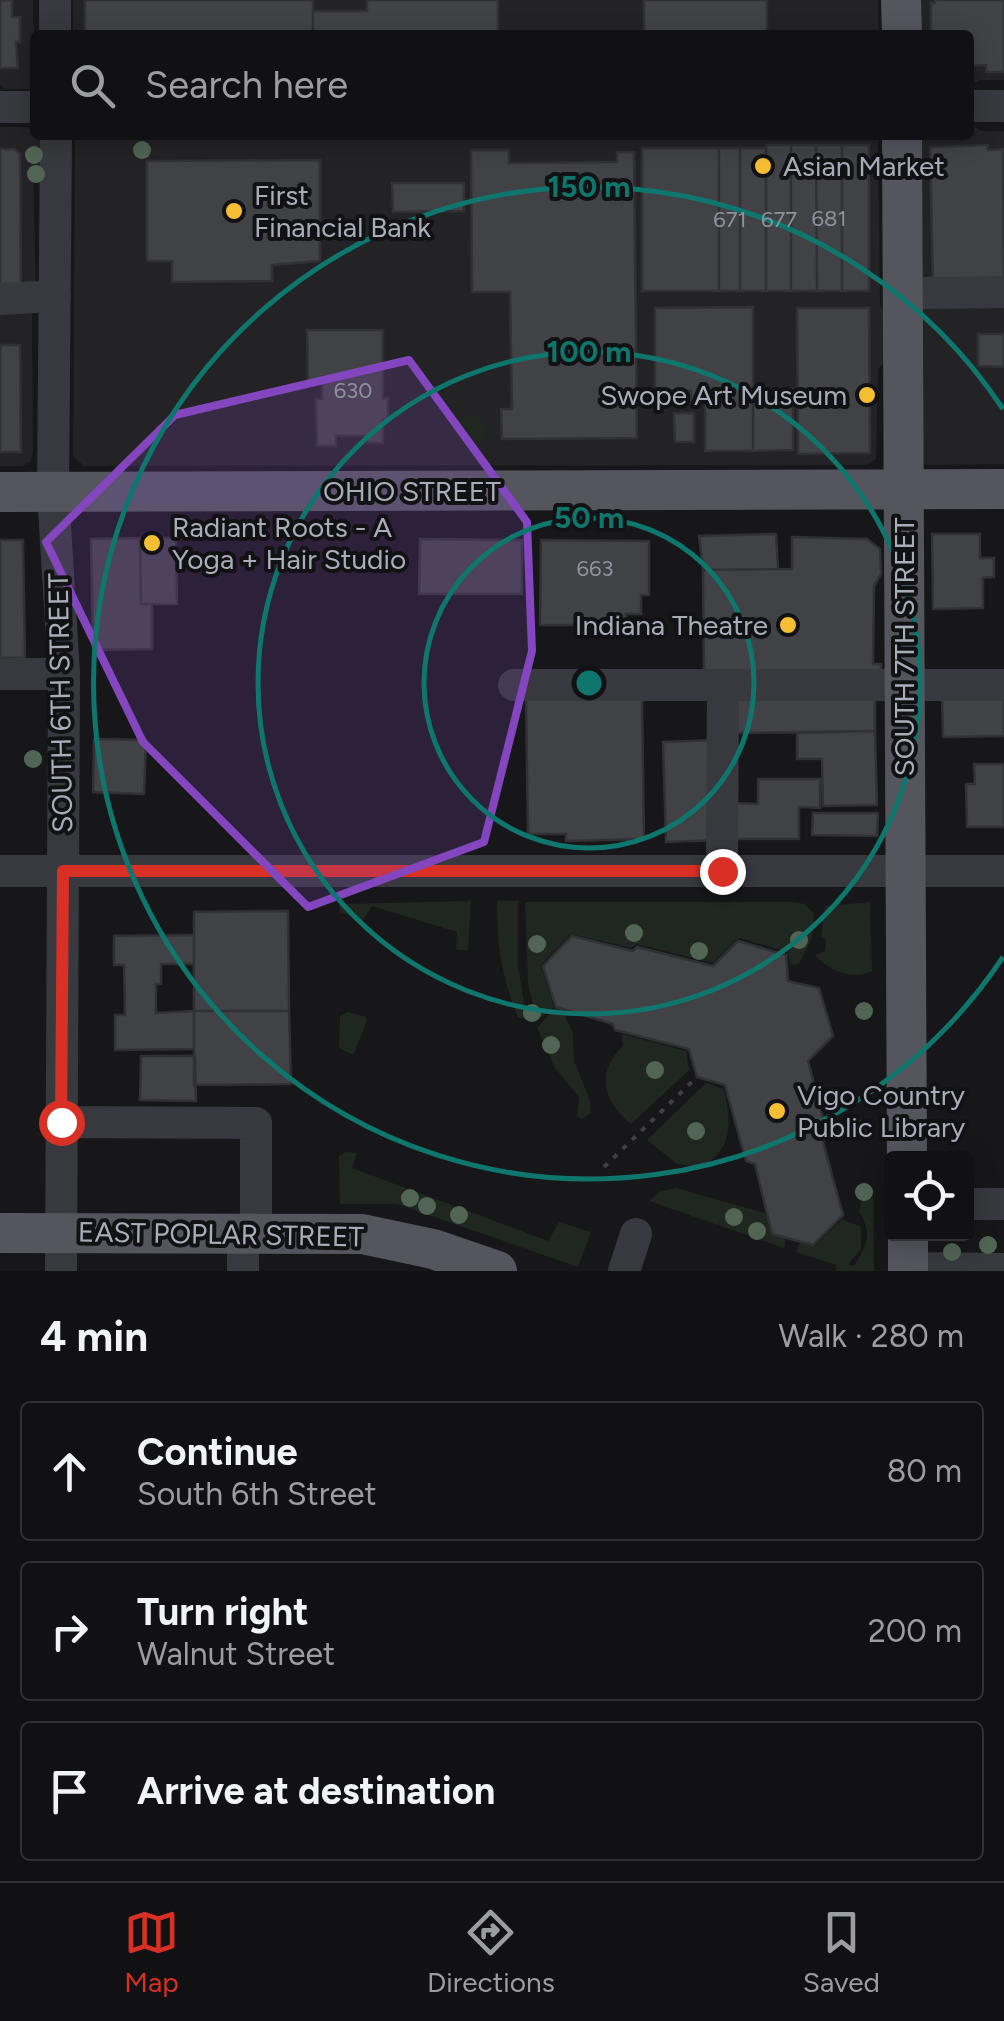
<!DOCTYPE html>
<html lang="en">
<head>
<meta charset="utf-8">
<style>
	:root { --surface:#111113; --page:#1a1a1c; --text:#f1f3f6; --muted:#9c9da0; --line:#303133; --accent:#d93025 }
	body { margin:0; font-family:Figtree,sans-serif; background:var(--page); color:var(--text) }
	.controls { position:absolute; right:30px; bottom:30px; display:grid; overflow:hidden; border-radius:10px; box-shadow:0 5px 25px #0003 }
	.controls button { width:90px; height:90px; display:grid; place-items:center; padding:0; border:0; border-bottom:2px solid var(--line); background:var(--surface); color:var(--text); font:50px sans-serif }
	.stop { position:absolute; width:30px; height:30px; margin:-22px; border:8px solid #d93025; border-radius:50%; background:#fff }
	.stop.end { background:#d93025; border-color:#fff; box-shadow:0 2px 10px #0008 }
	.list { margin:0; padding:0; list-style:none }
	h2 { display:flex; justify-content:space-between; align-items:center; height:130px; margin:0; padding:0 40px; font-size:42px }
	h2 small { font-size:32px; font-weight:400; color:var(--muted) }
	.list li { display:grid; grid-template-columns:65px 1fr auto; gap:30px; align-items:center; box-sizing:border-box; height:140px; margin:0 20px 20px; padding:0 20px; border:2px solid var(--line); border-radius:10px }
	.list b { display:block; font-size:38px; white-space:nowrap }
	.list p { margin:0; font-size:32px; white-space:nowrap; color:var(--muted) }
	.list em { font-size:32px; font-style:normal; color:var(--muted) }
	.icon { flex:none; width:55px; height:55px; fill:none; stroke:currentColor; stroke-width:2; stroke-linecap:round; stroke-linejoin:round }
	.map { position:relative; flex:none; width:1004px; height:1271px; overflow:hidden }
	.search { position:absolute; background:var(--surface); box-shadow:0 5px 25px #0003; left:30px; right:30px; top:30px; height:110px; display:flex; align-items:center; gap:25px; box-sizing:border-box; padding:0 35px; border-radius:10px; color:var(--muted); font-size:38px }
	.sheet { height:610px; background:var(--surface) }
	nav { display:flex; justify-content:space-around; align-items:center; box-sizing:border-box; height:140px; border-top:2px solid var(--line); background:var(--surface); font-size:28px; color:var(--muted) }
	nav a { display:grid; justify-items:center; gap:5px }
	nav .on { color:var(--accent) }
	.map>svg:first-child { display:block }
	.built { fill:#232326 }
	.green { fill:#1f2720 }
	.building { fill:#414246; stroke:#313135; stroke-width:2.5 }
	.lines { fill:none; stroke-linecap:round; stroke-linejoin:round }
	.path { stroke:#3e4045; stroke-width:4; stroke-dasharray:5 8; stroke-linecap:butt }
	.minor { stroke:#38393e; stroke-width:32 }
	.major { stroke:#54555d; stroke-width:40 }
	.tree { fill:#516554 }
	.route { stroke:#d93025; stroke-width:12 }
	.marked { fill:#8446be; fill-opacity:0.2; stroke:#8446be; stroke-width:8; stroke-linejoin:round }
	.ring { fill:none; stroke:#0f766e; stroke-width:5 }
	.poi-dot { fill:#f5bf34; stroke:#121214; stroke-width:4 }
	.labels { text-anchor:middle; stroke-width:8; stroke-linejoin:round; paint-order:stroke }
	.number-label { font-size:22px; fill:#8f929c }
	.poi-label { font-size:28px; fill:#a9adb9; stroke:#121214; text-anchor:start }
	.street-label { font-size:28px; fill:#a9adb9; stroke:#121214 }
	.centre { fill:#0f766e; stroke:#121214; stroke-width:5 }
	.ring-label { font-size:30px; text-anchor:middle; font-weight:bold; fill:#0f766e; stroke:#121214; stroke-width:8; stroke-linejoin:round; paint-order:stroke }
</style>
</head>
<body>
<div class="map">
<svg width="1004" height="1271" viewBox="0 0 1004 1271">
	<rect width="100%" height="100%" fill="#171719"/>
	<path class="built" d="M 0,0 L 33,0 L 35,86 L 29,89 L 5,89 L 0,84 Z
		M 73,0 L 878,0 L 879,35 L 73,35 Z
		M 918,0 L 1004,0 L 1004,80 L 980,80 L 969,86 L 969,35 L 918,35 Z
		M 969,123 L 982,131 L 1004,131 L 1004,285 L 920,281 L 918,135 L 969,135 Z
		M 0,127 L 27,127 L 41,138 L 41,172 L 33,181 L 36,288 L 0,289 Z
		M 75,135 L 878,135 L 880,306 L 883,310 L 885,361 L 878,369 L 876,459 L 866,465 L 84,466 L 73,456 Z
		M 1004,300 L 1004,464 L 927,465 L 924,463 L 914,308 Z
		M 0,306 L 32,311 L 33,451 L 31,461 L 23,466 L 0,466 Z"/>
	<path class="green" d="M458 430a14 14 0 1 1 28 0a14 14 0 1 1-28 0Z
		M 471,901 L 468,950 L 456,950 L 457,932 L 372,906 L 363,920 L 340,912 L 339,904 Z
		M 497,901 L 518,901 L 518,967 L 527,1019 L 518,1017 C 502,978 496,943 497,901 Z
		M 525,902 L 794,902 L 804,904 L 814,913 L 812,938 L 799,964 L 790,965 L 788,952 L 739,938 L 713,963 L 636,944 L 631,948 L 571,934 L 541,965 L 554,1007 L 537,1020 L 528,984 Z
		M 870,902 L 872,971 C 852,981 830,971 815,955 L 825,951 L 826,940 L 821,937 L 825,906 Z
		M 556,1007 L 561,1008 L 573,1033 L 574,1060 L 590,1101 L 591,1113 L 582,1119 L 577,1117 L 579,1097 L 555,1068 L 537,1028 Z
		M 348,1012 L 366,1017 L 367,1021 L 354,1053 L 351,1054 L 339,1048 L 340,1016 Z
		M 622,1034 L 686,1051 L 689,1070 L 631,1124 C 603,1102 595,1072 623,1046 Z
		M 706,1083 L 724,1089 C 731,1123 734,1146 703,1167 L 677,1164 L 647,1140 Z
		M 346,1152 L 357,1153 L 352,1168 L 548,1241 L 559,1222 L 591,1232 L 578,1267 L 397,1204 L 340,1204 L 339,1156 Z
		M 676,1188 L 765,1213 L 771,1234 L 786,1239 L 784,1248 L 649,1201 L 661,1191 Z
		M 870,1192 L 873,1193 L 874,1271 L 836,1271 L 836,1265 L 796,1252 L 800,1242 L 814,1246 L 842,1219 L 861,1227 L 861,1249 L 848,1264 L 854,1266 C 867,1244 873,1233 859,1212 L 862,1199 Z"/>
	<path class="building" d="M 0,0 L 12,0 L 12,17 L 20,17 L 20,42 L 16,42 L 18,68 L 0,68 Z
		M 85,0 L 313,0 L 313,35 L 85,35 Z
		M 367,0 L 498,0 L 498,35 L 313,35 L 313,11 L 367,11 Z
		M 644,0 L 767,0 L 767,35 L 644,35 Z
		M 935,0 L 1004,0 L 1004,72 L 986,72 L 986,65 L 969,66 L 969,35 L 931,35 L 931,3 L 935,3 Z
		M 766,145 L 791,145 L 791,291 L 766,291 Z
		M 791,145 L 816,145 L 817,291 L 791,291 Z
		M 816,145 L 842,145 L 842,291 L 817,291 Z
		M 842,145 L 869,145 L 869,291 L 842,291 Z
		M 988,145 L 988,150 L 1003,149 L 1004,281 L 933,282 L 930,147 Z
		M 642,148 L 719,148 L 719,291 L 642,291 Z
		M 719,148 L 740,148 L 740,291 L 719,291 Z
		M 740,148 L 766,148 L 766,291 L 740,291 Z
		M 0,149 L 15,149 L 20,154 L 21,289 L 0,289 Z
		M 471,150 L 509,150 L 509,163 L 617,162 L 617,152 L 634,152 L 637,438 L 502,439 L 501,409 L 512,409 L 510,292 L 472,292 Z
		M 320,160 L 320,261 L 272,265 L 272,281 L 172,282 L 172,261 L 147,261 L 147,161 Z
		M 392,183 L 464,183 L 464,211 L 393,212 Z
		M 753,307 L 753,451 L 705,451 L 705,403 L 691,403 L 691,391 L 655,391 L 655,308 Z
		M 797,308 L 869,308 L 870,453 L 798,454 Z
		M 307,330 L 383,330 L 383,398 L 388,398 L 388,420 L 383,420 L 383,443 L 367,443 L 366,436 L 336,436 L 336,446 L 317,446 L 316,399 L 322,399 L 322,381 L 308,381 Z
		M 978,334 L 1004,334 L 1004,367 L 978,366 Z
		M 0,345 L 20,345 L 21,452 L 0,452 Z
		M 753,389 L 793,389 L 793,450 L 753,451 Z
		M 674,413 L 694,413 L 694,442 L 675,442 Z
		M 776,534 L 778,569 L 703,570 L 699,536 Z
		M 932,534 L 980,534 L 980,558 L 994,558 L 994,577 L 983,578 L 983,608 L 933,609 Z
		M 792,537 L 867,539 L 880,549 L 881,574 L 874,586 L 873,664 L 881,664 L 881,679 L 704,680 L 703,570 L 792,569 Z
		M 140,538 L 141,604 L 152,604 L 152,649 L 93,650 L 91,539 Z
		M 140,538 L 176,538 L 177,604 L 141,604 Z
		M 420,539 L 522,540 L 522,594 L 419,594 Z
		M 0,540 L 23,540 L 25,658 L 0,658 Z
		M 541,540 L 649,541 L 649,595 L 641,595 L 641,614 L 626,614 L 626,625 L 540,625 Z
		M 875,692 L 875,731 L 735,733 L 734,694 Z
		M 942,694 L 1004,695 L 1004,736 L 943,737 Z
		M 642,696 L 644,839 L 566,841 L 566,834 L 528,834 L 526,699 Z
		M 875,731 L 877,805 L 823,806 L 822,759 L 797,759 L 797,733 Z
		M 94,739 L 146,740 L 144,794 L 93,792 Z
		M 715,740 L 717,840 L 666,842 L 663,742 Z
		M 974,764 L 1004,764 L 1004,827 L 967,827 L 966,784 L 975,784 Z
		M 758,779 L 820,779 L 820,808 L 799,807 L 799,839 L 728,839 L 728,803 L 758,804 Z
		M 813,813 L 878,813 L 877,836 L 812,835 Z
		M 288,911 L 289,1011 L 194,1011 L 194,912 Z
		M 194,935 L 194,964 L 161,964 L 161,984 L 156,984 L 156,1013 L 194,1011 L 194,1049 L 115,1050 L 115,1015 L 125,1015 L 124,965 L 114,965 L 114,936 Z
		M 572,936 L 633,951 L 637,947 L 713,966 L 738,941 L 786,955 L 788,981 L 819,988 L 833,1036 L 808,1061 L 828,1137 L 823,1142 L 843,1215 L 813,1245 L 772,1234 L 755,1164 L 746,1161 L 725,1085 L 697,1077 L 689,1049 L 615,1030 L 613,1024 L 556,1007 L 543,966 Z
		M 194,1011 L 289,1011 L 291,1084 L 194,1085 Z
		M 141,1056 L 195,1056 L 196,1101 L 140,1100 Z"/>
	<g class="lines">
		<path class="path" d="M 604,1167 L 697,1077"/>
		<path class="minor" d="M 55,0 L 55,35
			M 969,106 L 1004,106
			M 0,107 L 35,107
			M 56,135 L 53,492 L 64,674 L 61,1271
			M 904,296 L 926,293 L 1004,292
			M 0,299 L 55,296
			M 0,674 L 64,674
			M 514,685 L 1004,685
			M 0,871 L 1004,871
			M 722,871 L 723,686
			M 61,1122 L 256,1123 L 256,1234
			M 966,1204 L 1004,1204
			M 243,1233 L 243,1271
			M 908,1268 L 1004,1269
			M 624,1271 L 636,1234"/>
		<path class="major" d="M 901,0 L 902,35
			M 902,135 L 907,1158
			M 0,492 L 1004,489
			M 0,1233 L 362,1234 L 433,1249 L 497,1271
			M 908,1234 L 908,1271"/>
	</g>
	<g class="tree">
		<circle cx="142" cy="150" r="9"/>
		<circle cx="34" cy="155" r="9"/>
		<circle cx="36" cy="174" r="9"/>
		<circle cx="33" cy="759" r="9"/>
		<circle cx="634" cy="933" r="9"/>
		<circle cx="799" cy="940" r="9"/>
		<circle cx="537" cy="944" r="9"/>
		<circle cx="699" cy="951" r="9"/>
		<circle cx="864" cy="1011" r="9"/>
		<circle cx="532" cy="1013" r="9"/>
		<circle cx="551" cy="1045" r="9"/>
		<circle cx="655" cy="1070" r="9"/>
		<circle cx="857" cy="1128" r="9"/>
		<circle cx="696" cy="1131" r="9"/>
		<circle cx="864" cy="1192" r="9"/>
		<circle cx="410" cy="1198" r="9"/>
		<circle cx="427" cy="1206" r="9"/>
		<circle cx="459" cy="1215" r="9"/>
		<circle cx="734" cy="1217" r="9"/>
		<circle cx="757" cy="1231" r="9"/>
		<circle cx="988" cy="1245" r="9"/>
		<circle cx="952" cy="1252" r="9"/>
	</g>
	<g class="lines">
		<path class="route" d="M 61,1122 L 63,871 L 722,871"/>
	</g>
	<path class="marked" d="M 409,360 L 527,522 L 532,651 L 484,842 L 308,907 L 143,742 L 46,542 L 175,415 Z"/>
	<g class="ring">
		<circle cx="589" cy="683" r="165"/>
		<circle cx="589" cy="683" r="331"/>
		<path d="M1003 957A496 496 0 1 1 1003 409"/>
	</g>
	<g class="poi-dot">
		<circle cx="763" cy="166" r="10"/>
		<circle cx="234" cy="211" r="10"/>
		<circle cx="867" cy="395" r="10"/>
		<circle cx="152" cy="543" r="10"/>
		<circle cx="788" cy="625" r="10"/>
		<circle cx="777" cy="1111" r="10"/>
	</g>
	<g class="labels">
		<g class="number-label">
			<text x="829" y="226">681</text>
			<text x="730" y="227">671</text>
			<text x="779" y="227">677</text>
			<text x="353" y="398">630</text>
			<text x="595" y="576">663</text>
		</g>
		<g class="poi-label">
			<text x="783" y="176">Asian Market</text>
			<text x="254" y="205">First<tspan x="254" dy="32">Financial Bank</tspan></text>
			<text x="847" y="405" text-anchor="end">Swope Art Museum</text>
			<text x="172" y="537">Radiant Roots - A<tspan x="172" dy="32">Yoga + Hair Studio</tspan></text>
			<text x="768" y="635" text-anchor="end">Indiana Theatre</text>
			<text x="797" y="1105">Vigo Country<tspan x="797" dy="32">Public Library</tspan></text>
		</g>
		<g class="street-label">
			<text x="412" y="501">OHIO STREET</text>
			<text transform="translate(904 647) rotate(-90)" y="10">SOUTH 7TH STREET</text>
			<text transform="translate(60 703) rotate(-91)" y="10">SOUTH 6TH STREET</text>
			<text transform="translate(221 1234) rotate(1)" y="10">EAST POPLAR STREET</text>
		</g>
	</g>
	<circle cx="589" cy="683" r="15" class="centre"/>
	<g class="ring-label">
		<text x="589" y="197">150 m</text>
		<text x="589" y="362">100 m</text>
		<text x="589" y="528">50 m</text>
	</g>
</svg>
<div class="controls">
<button><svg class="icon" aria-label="locate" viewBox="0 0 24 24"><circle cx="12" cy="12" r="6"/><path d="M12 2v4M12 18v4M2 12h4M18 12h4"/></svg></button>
</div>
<div class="stop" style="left:61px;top:1122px"></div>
<div class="stop end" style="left:722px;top:871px"></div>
<div class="search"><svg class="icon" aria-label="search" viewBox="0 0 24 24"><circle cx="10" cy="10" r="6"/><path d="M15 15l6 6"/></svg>Search here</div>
</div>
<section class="sheet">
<h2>4 min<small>Walk · 280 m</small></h2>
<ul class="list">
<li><svg class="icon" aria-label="ahead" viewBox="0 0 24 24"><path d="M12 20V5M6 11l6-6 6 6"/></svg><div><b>Continue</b><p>South 6th Street</p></div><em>80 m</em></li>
<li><svg class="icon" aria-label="right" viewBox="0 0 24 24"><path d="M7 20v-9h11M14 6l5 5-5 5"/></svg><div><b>Turn right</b><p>Walnut Street</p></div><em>200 m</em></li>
<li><svg class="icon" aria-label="arrive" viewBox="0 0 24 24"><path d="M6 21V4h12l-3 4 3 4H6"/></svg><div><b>Arrive at destination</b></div></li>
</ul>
</section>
<nav>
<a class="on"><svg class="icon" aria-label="map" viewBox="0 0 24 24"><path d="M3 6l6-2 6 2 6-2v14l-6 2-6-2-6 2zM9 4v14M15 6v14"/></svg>Map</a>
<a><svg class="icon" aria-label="directions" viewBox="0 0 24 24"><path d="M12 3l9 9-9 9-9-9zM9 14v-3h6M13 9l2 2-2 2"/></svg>Directions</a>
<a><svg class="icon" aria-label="saved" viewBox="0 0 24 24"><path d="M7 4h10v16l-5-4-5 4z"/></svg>Saved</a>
</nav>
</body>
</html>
